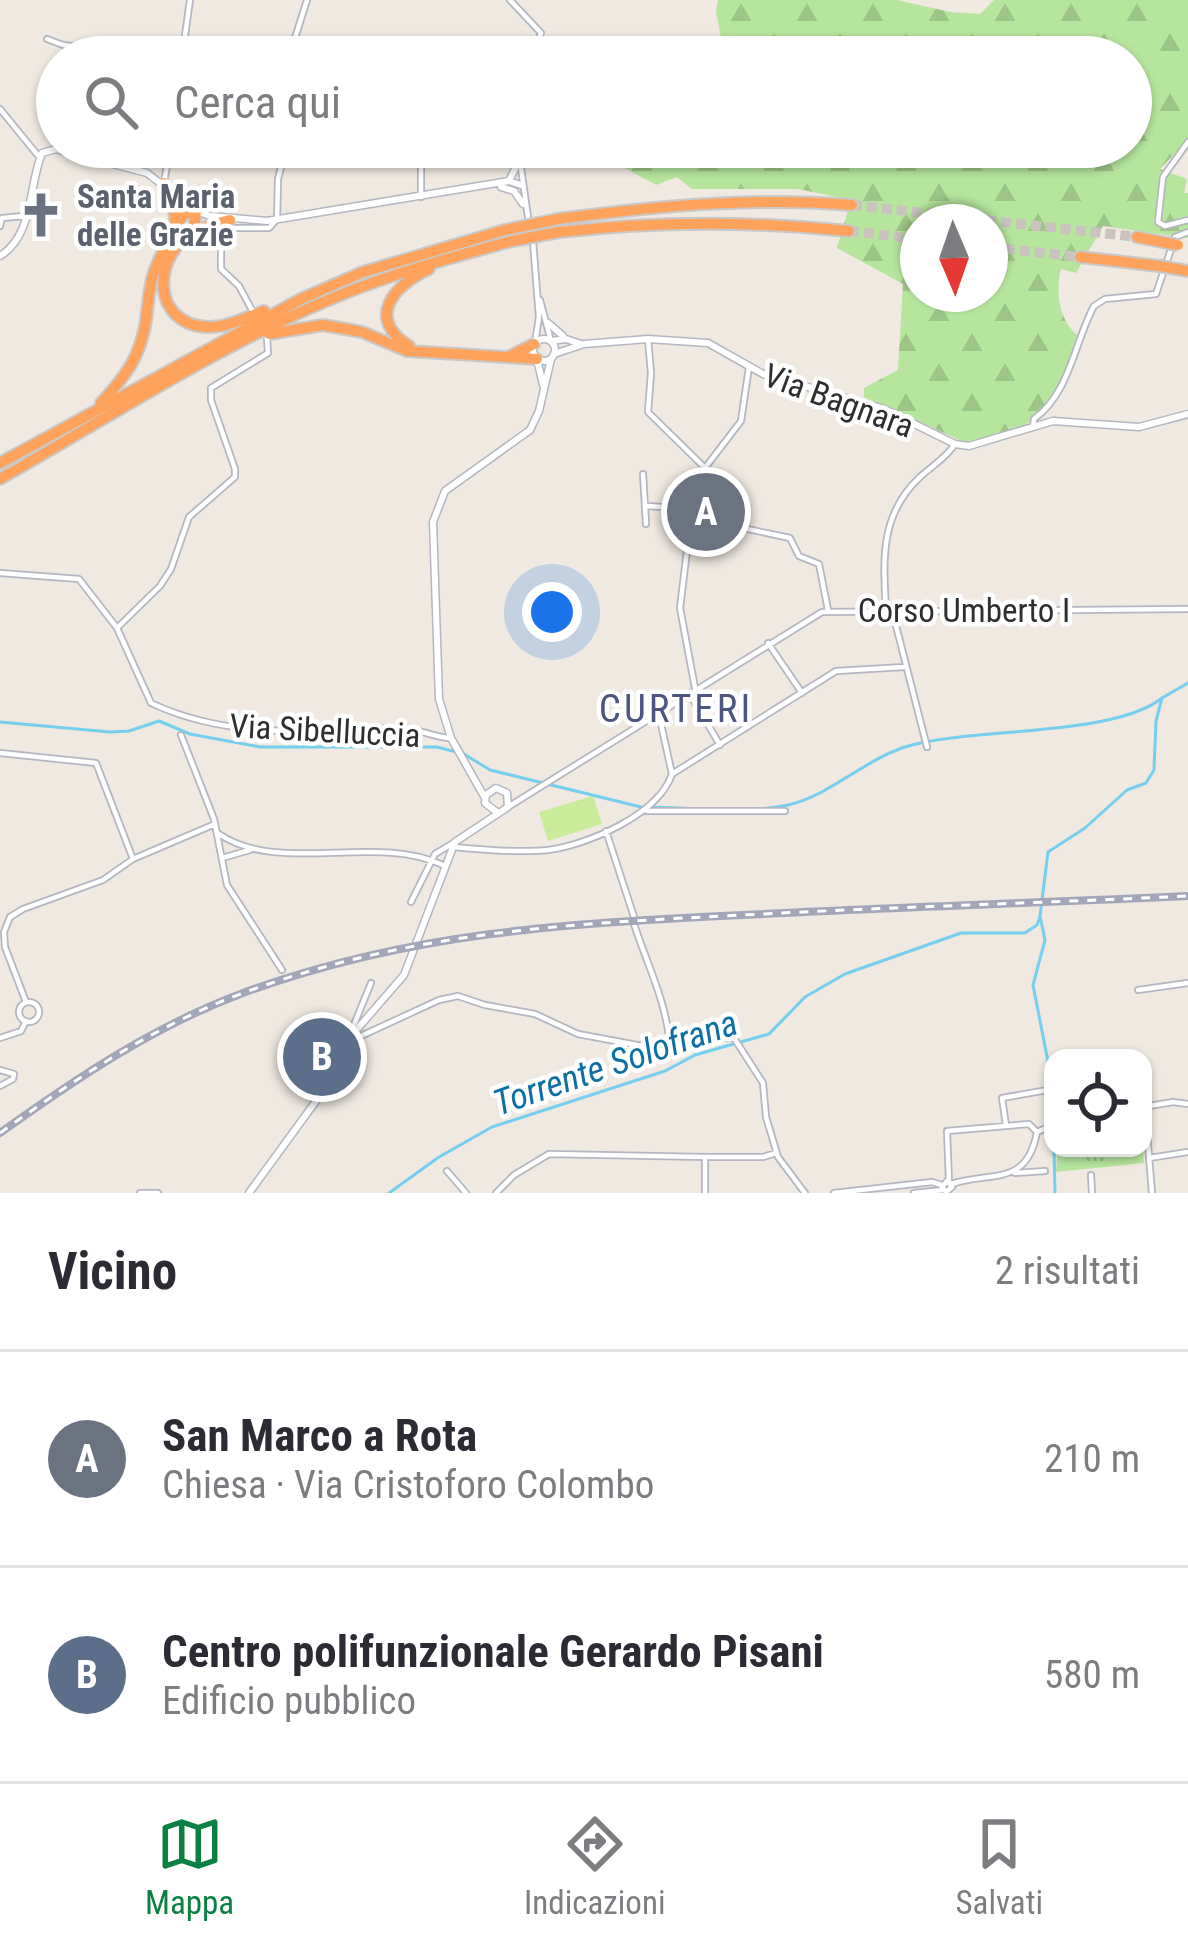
<!DOCTYPE html>
<html lang="it">
<head>
<meta charset="utf-8">
<style>
	:root { --surface:#fff; --page:#f2f2f3; --text:#2b2b33; --muted:#7c7c81; --line:#e1e1e2; --accent:#0b8043 }
	body { margin:0; font-family:"Roboto Condensed",sans-serif; background:var(--page); color:var(--text) }
	.controls { position:absolute; right:36px; bottom:36px; display:grid; overflow:hidden; border-radius:24px; box-shadow:0 3px 9px #0004 }
	.controls button { width:108px; height:108px; display:grid; place-items:center; padding:0; border:0; border-bottom:3px solid var(--line); background:var(--surface); color:var(--text); font:60px sans-serif }
	.compass { position:absolute; left:900px; top:204px; width:108px; height:108px; border-radius:50%; background:var(--surface); box-shadow:0 3px 9px #0004; rotate:178deg }
	.you { position:absolute; left:552px; top:612px; width:42px; height:42px; margin:-30px; border:9px solid #fff; border-radius:50%; background:#1a73e8; box-shadow:0 0 0 18px #1a73e833 }
	.badge { display:grid; place-items:center; width:78px; height:78px; border-radius:50%; background:var(--accent); color:#fff; font-size:39px; font-weight:700 }
	.pin { position:absolute; translate:-50% -50%; border:6px solid #fff; box-shadow:0 3px 12px #0006 }
	.list { margin:0; padding:0; list-style:none }
	h2 { display:flex; justify-content:space-between; align-items:center; height:156px; margin:0; padding:0 48px; font-size:51px }
	h2 small { font-size:39px; font-weight:400; color:var(--muted) }
	.list li { display:grid; grid-template-columns:78px 1fr auto; gap:36px; align-items:center; box-sizing:border-box; height:216px; padding:0 48px; border-top:3px solid var(--line) }
	.list b { display:block; font-size:45px; white-space:nowrap }
	.list p { margin:0; font-size:39px; white-space:nowrap; color:var(--muted) }
	.list em { font-size:39px; font-style:normal; color:var(--muted) }
	.icon { flex:none; width:66px; height:66px; fill:none; stroke:currentColor; stroke-width:2; stroke-linecap:round; stroke-linejoin:round }
	.map { position:relative; flex:none; width:1188px; height:1193px; overflow:hidden }
	.search { position:absolute; background:var(--surface); box-shadow:0 3px 9px #0004; left:36px; right:36px; top:36px; height:132px; display:flex; align-items:center; gap:30px; box-sizing:border-box; padding:0 42px; border-radius:66px; color:var(--muted); font-size:45px }
	.sheet { height:588px; background:var(--surface) }
	nav { display:flex; justify-content:space-around; align-items:center; box-sizing:border-box; height:168px; border-top:3px solid var(--line); background:var(--surface); font-size:33px; color:var(--muted) }
	nav a { display:grid; justify-items:center; gap:6px }
	nav .on { color:var(--accent) }
	.map>svg:first-child { display:block }
	.forest { fill:url(#forest-firs); fill-rule:evenodd }
	.park { fill:url(#park-tufts) }
	.pitch { fill:#c9ec9a }
	.lines { fill:none; stroke-linecap:round; stroke-linejoin:round }
	.stream { stroke:#75cff0; stroke-width:3 }
	.highway-tunnel { stroke:#c8c4bd; stroke-width:10; stroke-dasharray:10 5; stroke-linecap:butt }
	.street-casing { stroke:#b4b7c1; stroke-width:8 }
	.secondary-casing { stroke:#b4b7c1; stroke-width:9 }
	.highway-casing { stroke:#c9c9c9; stroke-width:14 }
	.street { stroke:#fff; stroke-width:4.5 }
	.secondary { stroke:#fff; stroke-width:6 }
	.highway { stroke:#ffa35c; stroke-width:10 }
	.rail-casing { stroke:#a3a6b8; stroke-width:8 }
	.rail { stroke:#fff; stroke-width:3; stroke-dasharray:9; stroke-linecap:butt }
	.highway-bridge-casing { stroke:#c9c9c9; stroke-width:14; stroke-linecap:butt }
	.highway-bridge { stroke:#ffa35c; stroke-width:10 }
	.labels { text-anchor:middle; stroke-width:9; stroke-linejoin:round; paint-order:stroke }
	.worship-label { font-size:33px; font-weight:bold; fill:#5b616d; stroke:#fff; text-anchor:start }
	.street-label { font-size:33px; fill:#2e2e2e; stroke:#fff }
	.water-label { font-size:36px; font-style:italic; fill:#0d6fa3; stroke:#fff }
	.quarter-label { font-size:39px; letter-spacing:3px; fill:#4d5680; stroke:#fff }
</style>
</head>
<body>
<div class="map">
<svg width="1188" height="1193" viewBox="0 0 1188 1193">
	<defs>
		<pattern id="forest-firs" width="22" height="20" patternUnits="userSpaceOnUse" patternTransform="scale(3)"><rect width="22" height="20" fill="#b6e59e"/><path d="M5 1l3.5 6h-7zM16 11l3.5 6h-7z" fill="#9dc588"/></pattern>
		<pattern id="park-tufts" width="24" height="20" patternUnits="userSpaceOnUse" patternTransform="scale(3)"><rect width="24" height="20" fill="#b6e59e"/><path d="M3 7l-1-3M5 7V3M7 7l1-3M15 17l-1-3M17 17v-4M19 17l1-3" fill="none" stroke="#9dc588"/></pattern>
	</defs>
	<rect width="100%" height="100%" fill="#efe9e1"/>
	<path class="forest" d="M 718,0 L 897,0 L 950,12 L 980,14 L 994,0 L 1188,0 L 1188,140 L 1160,169 L 1187,179 L 1184,193 L 1188,193 L 1188,238 L 1103,226 L 1076,273 L 1061,269 C 1055,291 1059,323 1080,337 L 1064,382 L 1044,411 L 1022,427 L 1000,435 L 964,442 L 864,397 L 864,388 L 898,370 L 903,284 L 837,248 L 851,200 L 798,189 L 692,189 L 677,177 L 656,185 L 623,167 L 650,147 L 1131,147 L 1131,57 L 725,57 L 716,12 ZM 918,222 L 990,222 L 990,294 L 918,294 Z"/>
	<path class="park" d="M 1058,1148 L 1143,1148 L 1144,1163 L 1056,1172 Z"/>
	<path class="pitch" d="M 593,796 L 602,824 L 548,841 L 539,812 Z"/>
	<g class="lines">
		<path class="stream" d="M 0,722 L 110,732 L 129,731 L 159,721 L 190,734 L 260,747 L 437,747 L 464,754 L 490,770 L 641,807
			M 651,807 C 695,808 745,814 788,805 C 832,795 868,756 912,745 C 975,728 1115,736 1162,698
			M 1040,916 L 1045,940 L 1033,985 L 1053,1087
			M 1054,1148 L 1055,1193
			M 389,1193 L 439,1157 L 492,1127 L 665,1071 L 695,1055 L 769,1034 L 805,997 L 845,974 L 961,933 L 1025,933 L 1037,925 L 1040,916 L 1048,852 L 1085,828 L 1127,790 L 1146,783 L 1154,770 L 1156,721 L 1162,698 L 1188,683"/>
		<path class="highway-tunnel" d="M 852,205 L 1137,237
			M 849,231 L 918,239
			M 990,247 L 1080,257"/>
		<g class="street-casing">
			<path id="street" d="M 510,0 L 541,33 L 532,57
				M 47,39 L 63,45 L 159,57
				M 182,57 L 190,0
				M 295,57 L 295,38 L 307,0
				M 0,109 L 40,158
				M 1188,142 L 1163,177 L 1158,222 L 1165,226 L 1188,220
				M 518,147 L 529,224
				M 164,183 L 170,147
				M 421,197 L 421,147
				M 0,226 L 2,218 L 24,216
				M 533,241 L 539,317 L 535,343
				M 540,300 L 551,341
				M 253,312 L 239,286 L 221,269 L 221,233 L 226,228 L 269,228 L 277,219 L 278,179 L 286,147
				M 267,339 L 268,353 L 211,388 L 211,400 L 235,469 L 235,477 L 189,517 L 171,569 L 160,586 L 117,628 L 151,703 C 229,740 314,731 397,728 C 417,727 433,738 451,738
				M 648,339 L 651,373 L 648,412 L 705,468 L 691,517 L 680,608 L 695,688
				M 1033,427 L 1034,419 C 1070,393 1074,343 1094,306 L 1105,299 L 1156,294 L 1175,237 L 1188,232
				M 705,468 L 741,421 L 749,367
				M 643,474 L 646,524
				M 647,506 L 694,509
				M 691,517 L 790,538 L 799,556 L 819,564 L 828,610
				M 0,573 L 79,579 L 117,628
				M 886,610 C 883,559 880,514 920,477 C 932,466 946,458 955,444
				M 892,610 L 927,747
				M 768,643 L 802,693
				M 689,693 L 720,745
				M 659,715 L 672,774
				M 181,735 L 214,819 L 227,885 L 282,970
				M 0,753 L 96,763 L 133,859
				M 672,774 L 836,671 L 904,667
				M 508,807 L 822,612 L 1188,609
				M 647,811 L 785,811
				M 606,831 L 634,917
				M 219,834 C 279,875 376,833 443,865
				M 454,847 C 484,850 519,853 548,850 C 588,845 659,814 672,774
				M 222,858 L 250,850
				M 411,902 L 435,854 L 455,842
				M 634,924 C 647,964 667,1003 670,1047
				M 1138,990 L 1188,983
				M 26,1002 L 5,947 L 4,932 L 10,917 L 23,909 L 103,880 L 133,859 L 215,824
				M19 1012a10 10 0 1 1 20 0a10 10 0 1 1-20 0Z
				M 308,1035 L 342,1050
				M 349,1037 L 371,983
				M 0,1038 L 21,1031 L 26,1021
				M 348,1042 L 439,1000 L 458,996 L 485,1005 L 535,1014 L 578,1034 L 637,1045 L 680,1050 L 716,1038 L 734,1038 L 763,1083 L 766,1117 L 778,1157 L 805,1193
				M 1103,1058 L 1103,1055
				M 0,1070 L 14,1074 L 13,1079 L 0,1086
				M 1143,1088 L 1148,1089 L 1146,1120 L 1152,1193
				M 1149,1106 L 1173,1102 L 1188,1104
				M 1006,1125 L 1002,1098 L 1053,1089
				M 1149,1158 L 1188,1152
				M 447,1171 L 466,1193
				M 1015,1173 L 1045,1171
				M 1091,1175 L 1092,1193
				M 947,1181 L 952,1187 L 946,1192 L 942,1187 Z
				M 949,1182 L 947,1131 L 1029,1124 L 1037,1132
				M 951,1184 C 992,1171 1027,1187 1037,1132 L 1053,1125
				M 140,1193 L 158,1193
				M 496,1193 L 514,1175 L 549,1154 L 705,1157 L 763,1157 L 776,1153
				M 705,1193 L 705,1160
				M 834,1193 L 932,1182 L 942,1185
				M 914,1193 L 943,1190"/>
		</g>
		<g class="secondary-casing">
			<path id="secondary" d="M 509,181 L 519,161
				M 501,187 L 514,191 L 523,204
				M 0,256 C 34,235 28,187 42,153 L 56,149 L 147,173 L 196,211 L 210,216 L 267,221 L 509,181 L 521,185
				M 548,323 L 563,336
				M533 350a11 11 0 1 1 22 0a11 11 0 1 1-22 0Z
				M 551,341 L 566,339 L 581,344
				M 554,354 L 584,344 L 648,339 L 708,343 L 763,374 L 884,409 L 955,444 L 969,446 L 1053,421 L 1139,427 L 1188,414
				M 537,359 L 543,385
				M 485,798 L 451,738 L 439,699 L 433,522 L 445,491 L 530,430 L 539,411 L 551,359
				M 249,1193 L 316,1101 L 346,1042 L 404,975 L 455,842 L 508,807 L 507,793 L 496,788 L 486,795 L 485,803 L 498,813"/>
		</g>
		<g class="highway-casing">
			<path id="highway" d="M 558,219 C 657,206 752,197 852,205
				M 230,220 C 218,223 205,226 194,232 C 151,256 151,326 209,327 C 228,327 247,317 264,311
				M 176,225 L 184,214 L 196,211 L 194,232
				M 559,232 C 657,221 751,221 849,231
				M 1137,237 L 1167,243
				M 1080,257 L 1160,266
				M 1171,268 L 1188,271
				M 269,334 L 323,325 L 362,332 L 407,351 L 537,359
				M 409,346 C 365,318 394,285 429,269
				M 510,356 L 534,344
				M 101,403 C 125,377 141,356 146,320 C 148,304 149,287 154,272 C 170,229 187,234 164,183
				M 0,463 L 301,299 L 363,272 L 505,230
				M 0,479 C 110,417 220,344 338,296 C 394,273 453,257 512,241"/>
		</g>
		<use href="#street" class="street"/>
		<use href="#secondary" class="secondary"/>
		<use href="#highway" class="highway"/>
		<g class="rail-casing">
			<path id="rail" d="M 0,1133 C 77,1078 154,1026 243,993 C 413,931 565,924 743,915 C 891,907 1040,903 1188,896"/>
		</g>
		<use href="#rail" class="rail"/>
		<g class="highway-bridge-casing">
			<path id="highway-bridge" d="M 505,230 L 558,219
				M 512,241 L 559,232
				M 1167,243 L 1178,245
				M 1160,266 L 1171,268"/>
		</g>
		<use href="#highway-bridge" class="highway-bridge"/>
	</g>
	<defs>
		<g id="church-bare" transform="scale(3.6)"><path d="M-1.2-6h2.4v3.5h3.3v2.4h-3.3V6h-2.4V-.1h-3.3v-2.4h3.3Z" fill="#6b7280" stroke="#fff" stroke-width="2.5" paint-order="stroke"/></g>
	</defs>
	<g fill-rule="evenodd">
		<use href="#church-bare" x="41" y="215"/>
	</g>
	<g class="labels">
		<g class="worship-label">
			<text x="77" y="208">Santa Maria<tspan x="77" dy="38">delle Grazie</tspan></text>
		</g>
		<g class="street-label">
			<text transform="translate(839 400) rotate(20)" y="12">Via Bagnara</text>
			<text x="964" y="622">Corso Umberto I</text>
			<text transform="translate(325 730) rotate(3)" y="12">Via Sibelluccia</text>
		</g>
		<g class="water-label">
			<text transform="translate(615 1062) rotate(-19)" y="13">Torrente Solofrana</text>
		</g>
		<g class="quarter-label">
			<text x="676" y="722">CURTERI</text>
		</g>
	</g>
</svg>
<div class="controls">
<button><svg class="icon" aria-label="locate" viewBox="0 0 24 24"><circle cx="12" cy="12" r="6"/><path d="M12 2v4M12 18v4M2 12h4M18 12h4"/></svg></button>
</div>
<svg class="compass" viewBox="-18 -18 36 36"><path d="M0-13l5 13h-10z" fill="#e53935"/><path d="M0 13l5-13h-10z" fill="#7c7c81"/></svg>
<div class="you"></div>
<div class="pin badge" style="left:706px;top:512px;background:#6b7280">A</div>
<div class="pin badge" style="left:322px;top:1057px;background:#5c6f8a">B</div>
<div class="search"><svg class="icon" aria-label="search" viewBox="0 0 24 24"><circle cx="10" cy="10" r="6"/><path d="M15 15l6 6"/></svg>Cerca qui</div>
</div>
<section class="sheet">
<h2>Vicino<small>2 risultati</small></h2>
<ul class="list">
<li><span class="badge" style="background:#6b7280">A</span><div><b>San Marco a Rota</b><p>Chiesa · Via Cristoforo Colombo</p></div><em>210 m</em></li>
<li><span class="badge" style="background:#5c6f8a">B</span><div><b>Centro polifunzionale Gerardo Pisani</b><p>Edificio pubblico</p></div><em>580 m</em></li>
</ul>
</section>
<nav>
<a class="on"><svg class="icon" aria-label="map" viewBox="0 0 24 24"><path d="M3 6l6-2 6 2 6-2v14l-6 2-6-2-6 2zM9 4v14M15 6v14"/></svg>Mappa</a>
<a><svg class="icon" aria-label="directions" viewBox="0 0 24 24"><path d="M12 3l9 9-9 9-9-9zM9 14v-3h6M13 9l2 2-2 2"/></svg>Indicazioni</a>
<a><svg class="icon" aria-label="saved" viewBox="0 0 24 24"><path d="M7 4h10v16l-5-4-5 4z"/></svg>Salvati</a>
</nav>
</body>
</html>
